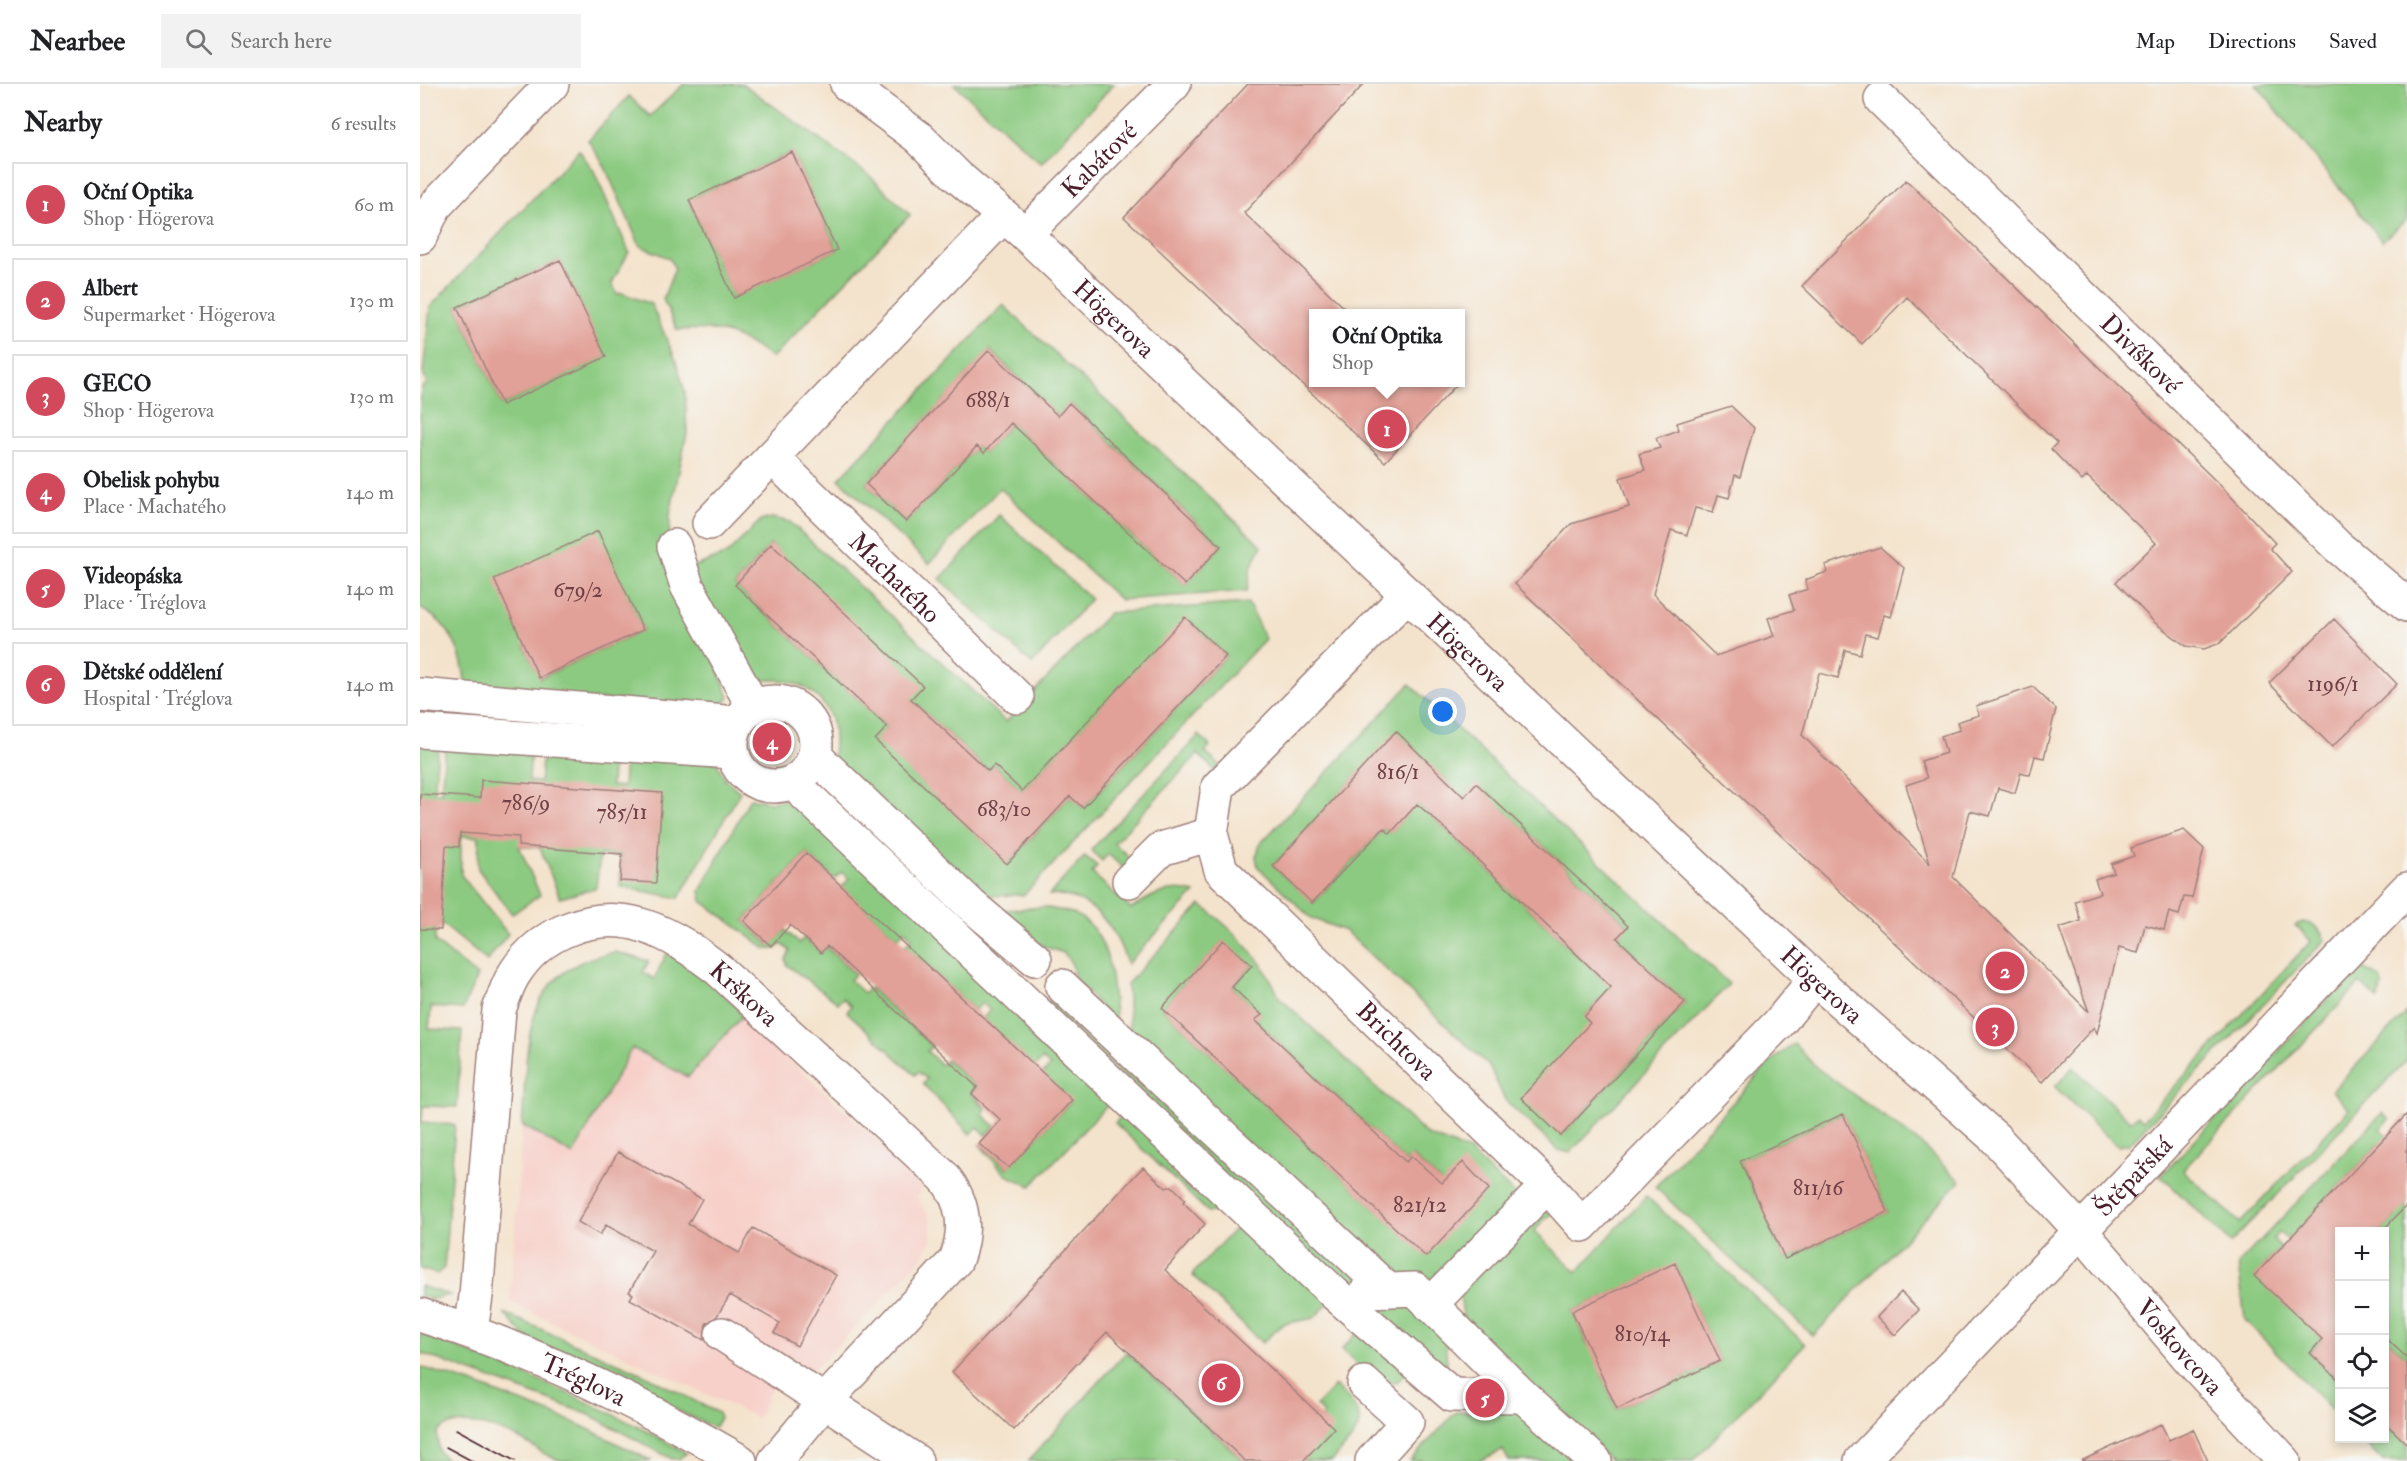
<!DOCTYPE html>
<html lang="en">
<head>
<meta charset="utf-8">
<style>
	:root { --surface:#fff; --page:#f2f2f2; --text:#202124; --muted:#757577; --line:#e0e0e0; --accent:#d1495b }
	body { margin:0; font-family:"IM FELL Double Pica",serif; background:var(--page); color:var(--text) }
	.controls { position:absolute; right:18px; bottom:18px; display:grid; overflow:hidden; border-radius:0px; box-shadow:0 3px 9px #0003 }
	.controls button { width:54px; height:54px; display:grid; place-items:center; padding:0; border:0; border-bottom:2px solid var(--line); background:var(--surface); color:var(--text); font:30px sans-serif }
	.you { position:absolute; left:1023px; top:628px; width:21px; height:21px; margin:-15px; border:4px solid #fff; border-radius:50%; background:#1a73e8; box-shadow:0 0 0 9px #1a73e833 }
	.badge { display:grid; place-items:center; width:39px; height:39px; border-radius:50%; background:var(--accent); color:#fff; font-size:20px; font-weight:700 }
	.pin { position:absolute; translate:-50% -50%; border:3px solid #fff; box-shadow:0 2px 6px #0006 }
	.popup { position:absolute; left:889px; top:225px; width:156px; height:78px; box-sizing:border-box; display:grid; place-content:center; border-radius:0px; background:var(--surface); filter:drop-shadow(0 2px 4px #0005); font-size:20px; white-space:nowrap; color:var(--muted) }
	.popup b { font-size:22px; color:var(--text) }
	.popup::after { content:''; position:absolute; left:50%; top:100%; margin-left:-12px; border:12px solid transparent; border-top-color:var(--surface) }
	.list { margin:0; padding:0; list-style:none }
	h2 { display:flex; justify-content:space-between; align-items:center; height:78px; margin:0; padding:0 24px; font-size:26px }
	h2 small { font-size:20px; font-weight:400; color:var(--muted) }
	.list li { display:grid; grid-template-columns:39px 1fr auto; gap:18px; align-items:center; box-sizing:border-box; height:84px; margin:0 12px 12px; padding:0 12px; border:2px solid var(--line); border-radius:0px }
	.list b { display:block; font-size:22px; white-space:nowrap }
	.list p { margin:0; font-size:20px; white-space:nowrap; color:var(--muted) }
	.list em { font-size:20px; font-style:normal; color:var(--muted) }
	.icon { flex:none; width:33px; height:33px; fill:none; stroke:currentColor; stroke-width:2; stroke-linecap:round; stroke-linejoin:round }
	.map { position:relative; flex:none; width:1987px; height:1377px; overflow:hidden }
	header { display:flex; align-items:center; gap:36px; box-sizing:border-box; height:84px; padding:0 30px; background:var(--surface); border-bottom:2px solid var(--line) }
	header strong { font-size:28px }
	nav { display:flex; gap:33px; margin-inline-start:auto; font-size:21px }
	.search { width:420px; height:54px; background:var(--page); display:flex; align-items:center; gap:15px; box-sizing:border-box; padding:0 21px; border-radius:0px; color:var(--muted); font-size:22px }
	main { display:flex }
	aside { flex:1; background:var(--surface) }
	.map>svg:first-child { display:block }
	.built { fill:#f7d0c9 }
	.green { fill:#8cca81; stroke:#6b7456; stroke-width:1.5; fill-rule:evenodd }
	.building { fill:#e2a198 }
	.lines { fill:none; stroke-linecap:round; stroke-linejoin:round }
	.street-casing { stroke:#9f817c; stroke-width:36 }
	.secondary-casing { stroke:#9f817c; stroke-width:36 }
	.street { stroke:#fff; stroke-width:33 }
	.secondary { stroke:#fff; stroke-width:33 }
	.tram { stroke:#4a1f2b; stroke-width:1.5 }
	.labels { text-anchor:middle; stroke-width:4.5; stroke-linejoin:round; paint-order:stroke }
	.number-label { font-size:22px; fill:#704046 }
	.street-label { font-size:26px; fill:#4a1f2b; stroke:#f6f6f2 }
</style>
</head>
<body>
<header>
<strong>Nearbee</strong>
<div class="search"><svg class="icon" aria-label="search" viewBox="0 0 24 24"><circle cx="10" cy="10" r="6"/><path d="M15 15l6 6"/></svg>Search here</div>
<nav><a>Map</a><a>Directions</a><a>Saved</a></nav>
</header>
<main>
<aside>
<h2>Nearby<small>6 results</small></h2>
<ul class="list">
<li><span class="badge">1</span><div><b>Oční Optika</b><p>Shop · Högerova</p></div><em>60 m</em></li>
<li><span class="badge">2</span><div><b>Albert</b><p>Supermarket · Högerova</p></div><em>130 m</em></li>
<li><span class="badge">3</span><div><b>GECO</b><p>Shop · Högerova</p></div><em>130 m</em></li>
<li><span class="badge">4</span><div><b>Obelisk pohybu</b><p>Place · Machatého</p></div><em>140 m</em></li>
<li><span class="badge">5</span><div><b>Videopáska</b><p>Place · Tréglova</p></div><em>140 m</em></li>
<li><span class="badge">6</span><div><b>Dětské oddělení</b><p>Hospital · Tréglova</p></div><em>140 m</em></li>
</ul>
</aside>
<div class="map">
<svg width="1987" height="1377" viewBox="0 0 1987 1377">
	<rect width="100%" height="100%" fill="#f6f6f2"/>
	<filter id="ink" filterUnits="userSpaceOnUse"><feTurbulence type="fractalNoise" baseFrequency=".0167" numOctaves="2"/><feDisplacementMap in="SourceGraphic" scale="12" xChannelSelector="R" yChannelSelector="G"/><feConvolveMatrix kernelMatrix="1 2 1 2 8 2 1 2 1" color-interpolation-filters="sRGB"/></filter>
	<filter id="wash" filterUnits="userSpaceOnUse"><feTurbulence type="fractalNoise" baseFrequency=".008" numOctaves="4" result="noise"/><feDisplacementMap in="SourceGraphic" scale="24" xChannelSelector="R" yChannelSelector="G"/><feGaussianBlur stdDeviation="1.35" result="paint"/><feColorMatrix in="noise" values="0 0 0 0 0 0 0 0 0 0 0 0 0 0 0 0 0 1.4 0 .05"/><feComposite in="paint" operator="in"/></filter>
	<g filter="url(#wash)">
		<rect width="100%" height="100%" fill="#f4e3cc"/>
		<path class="built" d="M 322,932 L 504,1100 L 496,1112 L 511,1136 L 511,1156 L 503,1173 L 392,1288 L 366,1274 L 337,1334 L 90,1218 L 102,1041 L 153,1071 L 212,964 L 268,993 Z"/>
		<path class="green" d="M 264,0 L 323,0 L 450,92 L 490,131 L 352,274 C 315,249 302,243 257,246 L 243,215 L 255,184 L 249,174 L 220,162 L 184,81 L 168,56 L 209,12 L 230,32 ZM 372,68 L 417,166 L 314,213 L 269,116 Z
			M 534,0 L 694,0 L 621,79 Z
			M 1836,0 L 1987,0 L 1987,135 L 1962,157 Z
			M 159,66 L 174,87 L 209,168 L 192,199 L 197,210 L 202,209 L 231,220 L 255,274 L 265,308 L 267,349 L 250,430 L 249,464 L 309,613 L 302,623 L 46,607 C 44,572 33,540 0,524 L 0,325 L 2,303 L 7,300 L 3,289 L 10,223 ZM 140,176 L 185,273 L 82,321 L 37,223 ZM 207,512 L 223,546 L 120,594 L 105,563 Z
			M 583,221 L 842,462 L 831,483 L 827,507 L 700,516 L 580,404 L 509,480 L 419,395 ZM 570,266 L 638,332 L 650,319 L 801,462 L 765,501 L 591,339 L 564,369 L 557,362 L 486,438 L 446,400 Z
			M 579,431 L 671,515 L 612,580 L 520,495 Z
			M 352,434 L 370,438 L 586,638 L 689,529 L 828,519 L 845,555 L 604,811 L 557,812 L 412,677 C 423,623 390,590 336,597 L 268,485 L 307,470 L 340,437 ZM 351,460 L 491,615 L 568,687 L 574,681 L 602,707 L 766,534 L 806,572 L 663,724 L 650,712 L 588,780 L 456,656 L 467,643 L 315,501 Z
			M 990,600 L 1309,900 L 1150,1069 L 1138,1066 L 1085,1016 L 1069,982 L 925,847 L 891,834 L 838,783 L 836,773 L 840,760 ZM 976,648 L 1044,713 L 1056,700 L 1208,841 L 1197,854 L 1265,918 L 1142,1051 L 1170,939 L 1165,932 L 1191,903 L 1020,740 L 997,720 L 970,749 L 964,744 L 893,819 L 853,782 Z
			M 779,651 L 790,662 L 785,668 L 800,682 L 795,687 L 778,670 L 694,759 L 711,775 L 703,784 L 688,770 L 682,777 L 671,766 Z
			M 0,654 L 19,655 L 14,708 L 21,708 L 26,656 L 111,662 L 109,697 L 120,698 L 123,663 L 193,668 L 191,702 L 203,703 L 205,668 L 296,678 L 306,696 L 320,708 L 259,814 L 200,803 L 201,772 L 180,771 L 176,804 L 140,814 L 120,764 L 99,762 L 120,811 L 92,830 L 58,785 L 59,753 L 41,752 L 41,791 L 88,850 L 67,877 L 16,835 L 15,858 L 57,892 L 43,925 L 11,923 L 9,945 L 42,947 L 37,1023 L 3,1022 L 2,1038 L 35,1041 L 24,1184 L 17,1190 L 0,1185 Z
			M 330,714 L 351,718 L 375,715 L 697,1011 L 611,1102 L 586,1091 L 559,1060 L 588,1084 L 651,1017 L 622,990 L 630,982 L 622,975 L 615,983 L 563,934 L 570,926 L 562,919 L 555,926 L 485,862 L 492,854 L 485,847 L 477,854 L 422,803 L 429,795 L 422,788 L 414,795 L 386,769 L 324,837 L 350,862 L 365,846 L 379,859 L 384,854 L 400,868 L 406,863 L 435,890 L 430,896 L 444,909 L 450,904 L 512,962 L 507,967 L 521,981 L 527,976 L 556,1003 L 551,1009 L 566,1025 L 562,1030 L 575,1042 L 566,1051 L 558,1043 L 550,1050 L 503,1000 L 507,995 L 498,988 L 495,991 L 427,928 L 431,922 L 423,914 L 418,919 L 367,881 L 366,875 L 370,867 L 361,859 L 356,865 L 346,865 L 282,817 L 280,807 Z
			M 665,772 L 677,782 L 672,789 L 711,825 C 731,811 750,801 775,809 L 707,880 C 696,843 671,809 629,811 Z
			M 781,821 C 814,846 844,875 859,913 L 1007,1051 L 1049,1067 L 1103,1118 L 1030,1195 L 968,1198 L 710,957 L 707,900 ZM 803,857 L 832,881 L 812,903 L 841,931 L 835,936 L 986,1078 L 992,1072 L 1022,1099 L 1006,1172 L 742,924 Z
			M 624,823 C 634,826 647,826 656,831 C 694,850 692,905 696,941 L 654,893 L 652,880 L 644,869 L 625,863 L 568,827 Z
			M 1883,838 C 1896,840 1900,845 1905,856 L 1709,1060 L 1699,1062 L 1693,1058 L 1635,1003 L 1653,983 L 1710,1037 L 1717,1031 L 1723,1036 L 1891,857 L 1875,841 Z
			M 195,868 L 229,877 L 223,888 L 234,895 L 247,869 L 279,888 L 324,930 L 268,993 L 212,964 L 153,1071 L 102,1041 C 109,963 97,885 195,868 Z
			M 1944,885 L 1958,892 L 1963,901 L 1958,915 L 1940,899 L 1763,1086 L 1820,1139 L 1929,1025 L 1912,1007 L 1987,928 L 1987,976 L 1811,1159 L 1741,1092 L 1926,895 L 1936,887 Z
			M 636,917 L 951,1198 L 917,1200 L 626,918 Z
			M 1374,960 L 1397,984 L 1495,1055 L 1540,1097 L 1393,1252 L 1235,1103 L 1351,977 ZM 1423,1030 L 1468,1128 L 1365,1175 L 1349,1142 L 1354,1103 L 1335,1111 L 1320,1077 Z
			M 710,1023 L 810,1116 L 798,1128 L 788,1128 L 695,1039 Z
			M 1962,1029 L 1969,1035 L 1961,1045 L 1970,1054 L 1959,1060 L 1868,1156 L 1859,1148 L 1853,1155 L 1861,1163 L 1835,1192 L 1902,1255 L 1890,1269 L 1919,1297 L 1919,1333 L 1825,1236 L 1818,1180 Z
			M 1987,1110 L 1987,1284 L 1982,1269 L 1969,1257 L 1965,1260 L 1964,1148 L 1961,1147 L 1975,1134 L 1970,1129 Z
			M 1226,1112 L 1385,1260 L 1273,1377 L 1191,1377 L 1044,1239 L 1039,1204 L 1122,1117 L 1133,1127 L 1114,1147 L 1157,1188 ZM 1255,1180 L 1300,1277 L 1197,1325 L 1182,1292 L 1186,1252 L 1167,1261 L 1152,1227 Z
			M 827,1131 L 914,1213 L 894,1234 L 863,1240 L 842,1259 L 772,1191 Z
			M 0,1202 L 30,1211 L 12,1215 L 0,1212 Z
			M 962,1217 L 989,1218 L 1025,1254 L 1027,1279 L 1005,1281 L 965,1241 Z
			M 84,1229 L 225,1291 L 298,1329 L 300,1334 L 294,1344 L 105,1253 Z
			M 942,1244 L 987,1288 L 978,1297 L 968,1300 L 942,1287 L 922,1265 Z
			M 0,1250 C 91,1284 182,1320 266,1369 L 259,1375 L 252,1375 L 170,1331 L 0,1269 Z
			M 706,1268 L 824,1377 L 608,1377 Z
			M 0,1283 L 54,1300 L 158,1340 L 232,1377 C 203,1377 172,1377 144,1377 C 128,1375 110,1359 94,1352 C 75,1344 31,1329 17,1350 L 19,1367 L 27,1377 L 0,1377 Z
			M 915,1302 C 952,1335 943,1344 912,1377 L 883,1377 L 904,1330 L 896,1322 Z
			M 1107,1326 L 1162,1377 L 1089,1377 L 1083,1366 L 1059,1377 L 990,1377 L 1036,1328 Z
			M 1965,1339 L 1987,1360 L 1987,1377 L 1963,1377 L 1941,1355 L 1964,1354 Z"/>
		<g id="blocks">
			<path class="building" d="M 828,0 L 944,0 L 824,129 L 931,230 L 894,230 L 894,298 L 1039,298 L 965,378 L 704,133 Z
				M 372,68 L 417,166 L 314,214 L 269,116 Z
				M 1486,96 L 1802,403 L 1855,459 L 1850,464 L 1872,488 L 1800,559 L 1784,565 L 1766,562 L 1734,538 L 1696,498 L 1736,459 L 1667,392 L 1662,397 L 1631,365 L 1637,359 L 1487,213 L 1442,260 L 1382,202 Z
				M 140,176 L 186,273 L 82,321 L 37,223 Z
				M 569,266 L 638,332 L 649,319 L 801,462 L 765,501 L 591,339 L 564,369 L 557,362 L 486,438 L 446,400 Z
				M 1311,322 L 1334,344 L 1320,393 L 1315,391 L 1309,414 L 1298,411 L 1293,428 L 1275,424 L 1267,451 L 1251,446 L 1233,510 L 1296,572 L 1354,552 L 1348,534 L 1374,526 L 1369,511 L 1388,505 L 1385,496 L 1407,488 L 1405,481 L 1460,463 L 1484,484 L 1471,533 L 1464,531 L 1458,553 L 1445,550 L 1440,570 L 1425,566 L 1418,594 L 1399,589 L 1382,651 L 1510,780 L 1486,701 L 1507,694 L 1501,677 L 1526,669 L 1521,652 L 1540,646 L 1537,638 L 1559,631 L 1556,622 L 1613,603 L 1636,625 L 1624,674 L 1615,672 L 1610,691 L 1601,688 L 1595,709 L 1578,704 L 1570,732 L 1550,727 L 1533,793 L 1669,928 L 1639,844 L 1661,837 L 1655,817 L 1680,809 L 1675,795 L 1694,789 L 1691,780 L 1714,772 L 1711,764 L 1764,746 L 1784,765 L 1772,814 L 1764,813 L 1759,831 L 1749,828 L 1744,846 L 1725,841 L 1718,869 L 1699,864 L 1677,949 L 1674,943 L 1622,998 L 1095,500 L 1151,440 L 1209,423 L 1200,394 L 1225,386 L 1219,370 L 1240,364 L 1236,354 L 1259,346 L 1257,339 Z
				M 178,447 L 223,546 L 119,594 L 74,495 Z
				M 351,460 L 503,602 L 491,615 L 568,687 L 574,681 L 602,707 L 765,533 L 806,572 L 663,724 L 650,712 L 587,780 L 455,656 L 467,643 L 315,501 Z
				M 1914,535 L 1977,600 L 1912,663 L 1849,599 Z
				M 976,647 L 1044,713 L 1056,699 L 1208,842 L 1197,854 L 1265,918 L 1141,1052 L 1101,1014 L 1170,939 L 1164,933 L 1191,903 L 1020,740 L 997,720 L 970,750 L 964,744 L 892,819 L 853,782 Z
				M 61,696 L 242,709 L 236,799 L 200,797 L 202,770 L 98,762 L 99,753 L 40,749 L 39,763 L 26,762 L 21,846 L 0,845 L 0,710 L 60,714 Z
				M 386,769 L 652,1016 L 589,1084 L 559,1060 L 581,1036 L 552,1010 L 557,1003 L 407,862 L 401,869 L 370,841 L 351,862 L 324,837 Z
				M 803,856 L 832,881 L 812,903 L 842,931 L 835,936 L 986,1078 L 991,1072 L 1022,1099 L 1043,1078 L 1069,1105 L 1006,1173 L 742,924 Z
				M 1423,1030 L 1468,1128 L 1365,1175 L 1320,1077 Z
				M 1987,1030 L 1987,1121 L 1961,1148 L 1920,1148 L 1920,1297 L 1890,1269 L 1902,1255 L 1834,1192 Z
				M 198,1068 L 282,1115 L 268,1140 L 319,1169 L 333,1144 L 416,1191 L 377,1262 L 354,1249 L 360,1239 L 310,1211 L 297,1232 L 286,1240 L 284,1256 L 210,1215 L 213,1210 L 209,1208 L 233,1167 L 186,1141 L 180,1151 L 158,1138 Z
				M 723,1083 L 746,1104 L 752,1102 L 765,1115 L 763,1118 L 785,1140 L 745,1186 L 914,1344 L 883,1377 L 825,1377 L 687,1248 L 594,1346 L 532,1288 Z
				M 1255,1179 L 1300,1277 L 1197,1325 L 1152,1227 Z
				M 1481,1208 L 1499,1226 L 1475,1251 L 1457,1233 Z
				M 1968,1256 L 1987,1274 L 1987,1360 L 1965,1339 L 1965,1260 Z
				M 1741,1340 L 1749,1356 L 1773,1345 L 1788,1377 L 1661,1377 Z"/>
		</g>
	</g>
	<g filter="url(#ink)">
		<use href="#blocks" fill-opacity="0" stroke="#9f817c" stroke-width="1.5"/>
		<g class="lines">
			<g class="street-casing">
				<g id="street">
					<path id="s1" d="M 427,0 L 498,53 L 537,92 L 605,150 L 1395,895 L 1574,1053 L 1660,1146 L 1773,1279 L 1864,1377"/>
					<path id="s2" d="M 1461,15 L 1917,462 L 1987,521"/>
					<path id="s3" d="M 583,132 L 352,373 L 597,613"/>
					<path id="s4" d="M 605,150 L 754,0"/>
					<path d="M 0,153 L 15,122 L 132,0"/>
					<path d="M 289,439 L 352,373"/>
					<path d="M 254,462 L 267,502 L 333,622"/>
					<path id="s5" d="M 986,512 L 798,703 L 791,750 L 801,786 L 1127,1102 L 1162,1141 L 1359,939 L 1395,895"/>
					<path d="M 0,611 L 316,639"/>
					<circle cx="354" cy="660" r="42"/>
					<path d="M 0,647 L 312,668"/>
					<path d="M 395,672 L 551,821 L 615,875"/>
					<path d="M 373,699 L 915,1210 L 1032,1311 L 1103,1312"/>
					<path d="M 709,797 L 741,765 L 791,750"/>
					<path d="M 642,902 L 968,1206"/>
					<path d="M 947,1207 L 995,1205 L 1103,1312 L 1175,1377"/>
					<path d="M 1010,1221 L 1127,1102"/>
					<path id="s6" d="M 51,1247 L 56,1212 L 79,926 C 83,915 87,902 93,892 C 119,848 175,826 224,842 C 252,851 276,868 299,886 L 524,1093 C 545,1119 547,1145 536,1176 L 405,1317 L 355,1377"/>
					<path d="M 302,1250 L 496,1377"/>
					<path d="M 944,1299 L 987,1338 L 952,1377"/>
				</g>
			</g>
			<g class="secondary-casing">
				<g id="secondary">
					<path id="s7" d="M 0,1231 C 111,1266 219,1318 320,1377"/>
					<path id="s8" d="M 1441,1377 L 1987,805"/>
				</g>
			</g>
			<use href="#street" class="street"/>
			<use href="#secondary" class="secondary"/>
			<path class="tram" d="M 36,1345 L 95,1377
				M 26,1363 L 52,1377"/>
		</g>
	</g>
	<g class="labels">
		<g class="number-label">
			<text x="568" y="323">688/1</text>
			<text x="158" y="513">679/2</text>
			<text x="1913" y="607">1196/1</text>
			<text x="978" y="695">816/1</text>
			<text x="106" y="726">786/9</text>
			<text x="584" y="732">683/10</text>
			<text x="202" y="735">785/11</text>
			<text x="1398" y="1111">811/16</text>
			<text x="1000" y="1128">821/12</text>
			<text x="1222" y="1257">810/14</text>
		</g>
		<g class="street-label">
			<text dy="9" stroke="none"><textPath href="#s4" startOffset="105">Kabátové</textPath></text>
			<text dy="9" stroke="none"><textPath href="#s1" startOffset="356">Högerova</textPath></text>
			<text dy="9" stroke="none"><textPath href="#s2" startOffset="364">Divíškové</textPath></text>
			<text dy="9" stroke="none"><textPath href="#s3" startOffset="506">Machatého</textPath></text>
			<text dy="9" stroke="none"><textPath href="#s1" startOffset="842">Högerova</textPath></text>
			<text dy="9" stroke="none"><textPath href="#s1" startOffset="1328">Högerova</textPath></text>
			<text dy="9" stroke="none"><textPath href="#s6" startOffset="632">Krškova</textPath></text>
			<text dy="9" stroke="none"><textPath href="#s5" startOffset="598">Brichtova</textPath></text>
			<text dy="9" stroke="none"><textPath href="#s8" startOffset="394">Štěpařská</textPath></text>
			<text dy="9" stroke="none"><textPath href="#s1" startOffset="1838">Voskovcova</textPath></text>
			<text dy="9" stroke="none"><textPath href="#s7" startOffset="176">Tréglova</textPath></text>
		</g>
	</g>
</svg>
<div class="controls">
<button>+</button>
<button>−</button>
<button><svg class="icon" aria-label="locate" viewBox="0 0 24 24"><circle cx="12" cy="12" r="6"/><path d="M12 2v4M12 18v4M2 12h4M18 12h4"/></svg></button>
<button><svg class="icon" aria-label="layers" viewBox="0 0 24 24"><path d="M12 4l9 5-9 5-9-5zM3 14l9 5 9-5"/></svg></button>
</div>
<div class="you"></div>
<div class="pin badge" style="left:967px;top:345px">1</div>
<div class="popup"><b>Oční Optika</b>Shop</div>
<div class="pin badge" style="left:1585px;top:887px">2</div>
<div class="pin badge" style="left:1575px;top:943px">3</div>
<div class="pin badge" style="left:352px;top:658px">4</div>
<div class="pin badge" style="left:1065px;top:1314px">5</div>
<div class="pin badge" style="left:801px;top:1299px">6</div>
</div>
</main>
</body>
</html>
